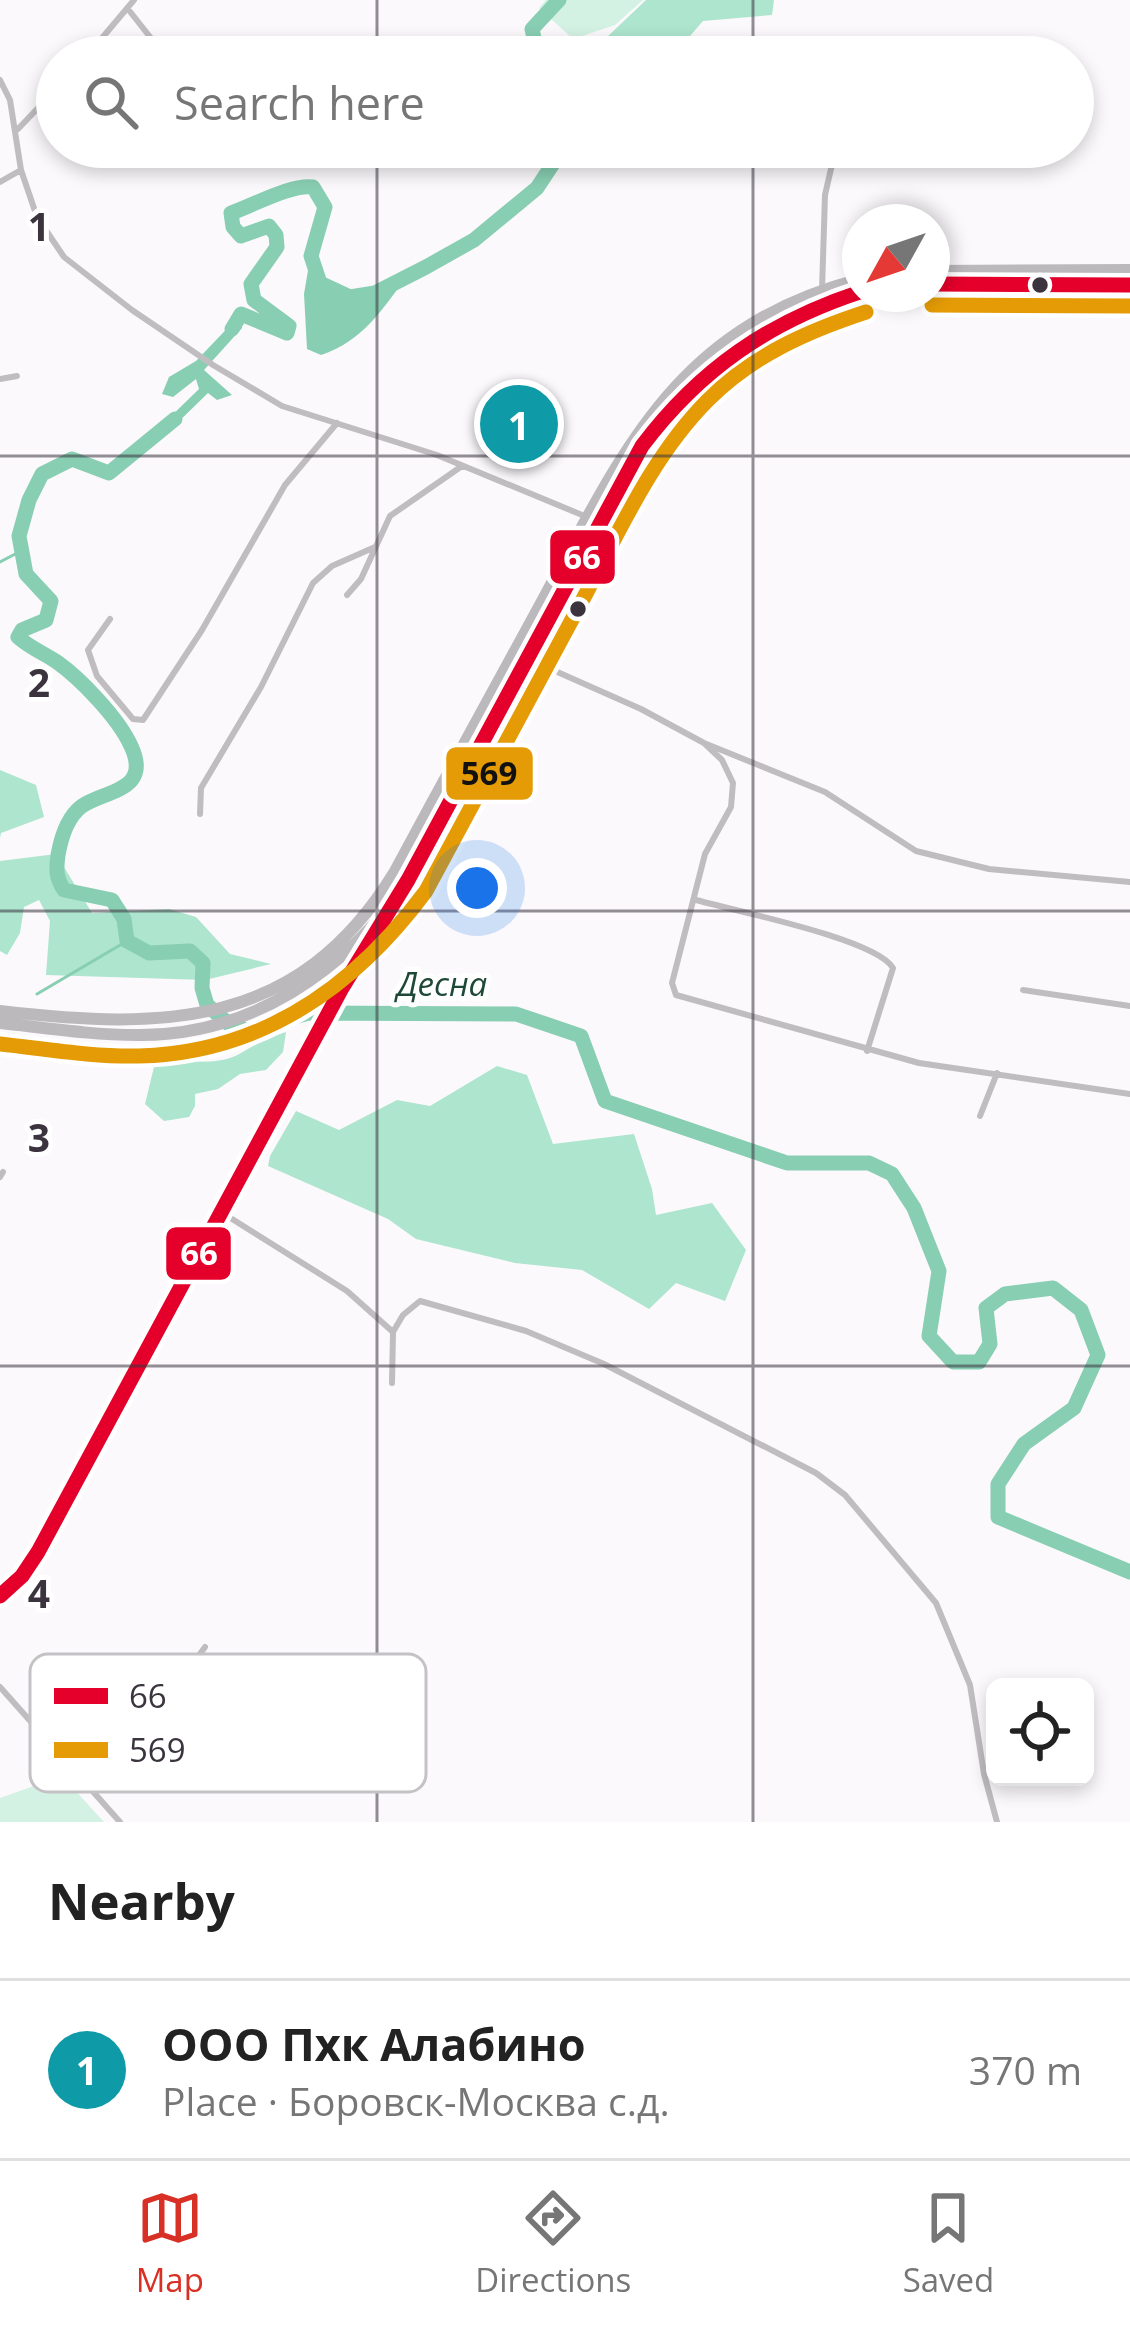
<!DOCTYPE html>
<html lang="en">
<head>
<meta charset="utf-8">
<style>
	:root { --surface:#fff; --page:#f2f2f2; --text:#222; --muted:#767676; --line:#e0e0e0; --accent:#d93025 }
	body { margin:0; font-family:"Open Sans",sans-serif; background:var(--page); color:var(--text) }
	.controls { position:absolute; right:36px; bottom:36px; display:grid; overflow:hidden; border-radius:18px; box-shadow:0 6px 18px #0003 }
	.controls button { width:108px; height:108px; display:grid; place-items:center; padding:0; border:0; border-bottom:3px solid var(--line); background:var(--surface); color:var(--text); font:60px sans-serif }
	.compass { position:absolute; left:842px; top:204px; width:108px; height:108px; border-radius:50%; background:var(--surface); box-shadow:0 6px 18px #0003; rotate:230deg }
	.you { position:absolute; left:477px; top:888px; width:42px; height:42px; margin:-30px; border:9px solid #fff; border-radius:50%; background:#1a73e8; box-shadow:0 0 0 18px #1a73e833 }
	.badge { display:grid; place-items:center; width:78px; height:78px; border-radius:50%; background:var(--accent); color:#fff; font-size:39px; font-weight:700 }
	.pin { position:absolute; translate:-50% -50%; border:6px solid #fff; box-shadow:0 3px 12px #0006 }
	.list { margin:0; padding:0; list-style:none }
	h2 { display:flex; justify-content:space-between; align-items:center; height:156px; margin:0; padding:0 48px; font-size:51px }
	h2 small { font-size:39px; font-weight:400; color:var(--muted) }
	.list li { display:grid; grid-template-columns:78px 1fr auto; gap:36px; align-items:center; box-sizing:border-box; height:180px; padding:0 48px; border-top:3px solid var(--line) }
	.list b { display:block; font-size:45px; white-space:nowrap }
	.list p { margin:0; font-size:39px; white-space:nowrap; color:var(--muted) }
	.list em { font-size:39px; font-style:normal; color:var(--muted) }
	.icon { flex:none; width:66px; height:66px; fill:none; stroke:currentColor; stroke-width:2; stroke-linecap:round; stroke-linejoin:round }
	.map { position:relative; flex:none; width:1130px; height:1822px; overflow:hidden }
	.search { position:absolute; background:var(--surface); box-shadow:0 6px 18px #0003; left:36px; right:36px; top:36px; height:132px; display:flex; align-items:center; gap:30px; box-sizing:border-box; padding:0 42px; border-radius:66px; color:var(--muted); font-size:45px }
	.sheet { height:336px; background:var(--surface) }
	nav { display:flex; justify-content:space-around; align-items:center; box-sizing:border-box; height:168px; border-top:3px solid var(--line); background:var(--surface); font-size:33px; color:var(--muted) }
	nav a { display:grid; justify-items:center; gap:6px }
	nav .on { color:var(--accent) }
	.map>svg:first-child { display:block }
	.green { fill:#d3f2e4 }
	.forest { fill:#ade5ce }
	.water { fill:#88ceb2 }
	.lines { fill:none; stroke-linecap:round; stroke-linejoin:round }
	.stream { stroke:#88ceb2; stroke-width:3 }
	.river { stroke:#88ceb2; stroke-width:15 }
	.street { stroke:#c0bdc0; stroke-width:6 }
	.secondary { stroke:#bfbcc0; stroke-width:9 }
	.highway { stroke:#bcb9bd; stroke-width:12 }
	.bus-1-casing { stroke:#fff; stroke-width:24 }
	.bus-2-casing { stroke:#fff; stroke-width:24 }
	.bus-1 { stroke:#e4002b; stroke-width:15 }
	.bus-2 { stroke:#e49b06; stroke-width:15 }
	.grid { fill:none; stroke:#3b343e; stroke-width:3; stroke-opacity:0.55 }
	.bus-dot { fill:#3b343e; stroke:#fff; stroke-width:4.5 }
	.labels { text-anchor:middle; stroke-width:10; stroke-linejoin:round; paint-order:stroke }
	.water-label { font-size:33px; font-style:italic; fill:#1e4937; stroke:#fff }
	.key { fill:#fff; stroke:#c4c2c5; stroke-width:3 }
	.key-label { font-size:33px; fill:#3b343e }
	.grid-label { font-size:39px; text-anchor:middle; font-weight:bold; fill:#3b343e; stroke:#fff; stroke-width:10; stroke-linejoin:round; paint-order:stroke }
	.line-badge { stroke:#fff; stroke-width:4.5 }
	.badge-label { font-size:33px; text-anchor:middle; font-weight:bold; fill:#fff }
	.pale-badge-label { font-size:33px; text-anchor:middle; font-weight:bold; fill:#111 }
</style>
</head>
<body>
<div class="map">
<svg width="1130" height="1822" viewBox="0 0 1130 1822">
	<rect width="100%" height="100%" fill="#fbf9fc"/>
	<path class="green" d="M 546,0 L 643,0 L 615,25 L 573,39 L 539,8 Z
		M 62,1776 L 104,1822 L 0,1822 L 0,1798 Z"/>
	<path class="forest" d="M 646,0 L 774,0 L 772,15 L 703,21 L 683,44 L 681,57 L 586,57 Z
		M 0,770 L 36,785 L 44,817 L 1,833 L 0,838 Z
		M 56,854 L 92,913 L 169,909 L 196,917 L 230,954 L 271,964 L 205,980 L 46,975 L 50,921 L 39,900 L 24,907 L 20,933 L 7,955 L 0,951 L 0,861 Z
		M 286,1032 L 283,1052 L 266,1070 L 240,1074 L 218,1089 L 195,1094 L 195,1106 L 189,1117 L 164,1121 L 145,1104 L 154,1067 L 163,1056 C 185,1062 220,1066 241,1053 C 257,1044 268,1037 286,1032 Z
		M 497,1066 L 527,1075 L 553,1144 L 634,1134 L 652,1189 L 656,1215 L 712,1203 L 746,1250 L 725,1301 L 676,1283 L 649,1309 L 582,1270 L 515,1263 L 416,1239 L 388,1219 L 268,1166 L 270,1156 L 296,1111 L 339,1130 L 397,1100 L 430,1106 Z"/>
	<path class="water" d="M 311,253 L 320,283 C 361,303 368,296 407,276 C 382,310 363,341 321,355 L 307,349 L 304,294 Z
		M 241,314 L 242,328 L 204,370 L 232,395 L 217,400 L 208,393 L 170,430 L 163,430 L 162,425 L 199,389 L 196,379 L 173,397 L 162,394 L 169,377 L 196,361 Z"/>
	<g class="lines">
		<path class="stream" d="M 0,562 L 21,551
			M 37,994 L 127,941"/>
		<path class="river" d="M 538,57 L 532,29 L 559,0
			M 232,329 L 241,314 L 287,333 L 289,326 L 254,300 L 251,284 L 277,247 L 276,235 L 269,226 L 241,236 L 233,227 L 231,213 C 254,205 291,184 313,187 L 325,207 L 311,256 L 320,283 L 350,297 L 375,293 L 426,267 L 474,240 L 537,188 L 564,147
			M 175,419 L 109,473 L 72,459 L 42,474 L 29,500 L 19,536 L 26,574 L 51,601 L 46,620 L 22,630 L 18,637 C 30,648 44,653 57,662 C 81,679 119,719 131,746 C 152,791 106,790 82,806 C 67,817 61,838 58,855 C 56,870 56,878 64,890 L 112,900 L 124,919 L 127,941 L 149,953 L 190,951 L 203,963 L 202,988 L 207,1005 L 230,1025 L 249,1031 L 308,1013 L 516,1014 L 581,1036 L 605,1101 L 787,1163 L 869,1163 L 892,1174 L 914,1208 L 939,1271 L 929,1336 L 953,1362 L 979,1362 L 990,1344 L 986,1308 L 1005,1294 L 1053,1288 L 1081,1310 L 1098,1355 L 1074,1408 L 1024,1444 L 998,1484 L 998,1517 L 1130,1572"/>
		<path class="street" d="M 128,9 L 154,42 L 174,57
			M 86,57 L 134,0
			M 0,80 L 10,100 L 21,170 L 37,217 L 64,257 L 132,310 L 213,365 L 282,406 L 437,455 L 587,517
			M 18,129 L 57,88
			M 0,182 L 21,170
			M 822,290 L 825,195 L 836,147
			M 0,379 L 17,376
			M 347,595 L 361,579 L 390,516 L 462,466
			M 110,619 L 88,650 L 97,676 L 133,719 L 143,720 L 202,630 L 285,485 L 337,423
			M 528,659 L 641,709 L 704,743 L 825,792 L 916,851 L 989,869 L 1130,882
			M 704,743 L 722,760 L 733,783 L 731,807 L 705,854 L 672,983 L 676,995 L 919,1063 L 1130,1094
			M 200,814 L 201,788 L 261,687 L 313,583 L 332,566 L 375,547
			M 696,900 C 735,911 876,939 893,968 L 867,1051
			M 375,928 L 221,1212 L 347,1291 L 393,1332 L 392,1383
			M 1023,990 L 1130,1006
			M 980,1116 L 997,1073
			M 0,1177 L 3,1172
			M 393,1332 L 403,1315 L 420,1301 L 526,1331 L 604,1364 L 816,1473 L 845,1495 L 936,1603 L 970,1685 L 984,1774 L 997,1822
			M 0,1687 L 120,1822
			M 88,1787 L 114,1773 L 205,1647"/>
		<path class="secondary" d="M 0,1596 L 22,1576 L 38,1552 L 221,1212"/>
		<path class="highway" d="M 932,271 L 1130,270
			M 932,284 L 1130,285
			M 0,1011 C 164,1030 298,1029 394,873 C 442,784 491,695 539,607 C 623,452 674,328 860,279
			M 0,1023 C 46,1028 92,1035 138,1035 C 250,1036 347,971 408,880 L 623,480 C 680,380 749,323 860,292"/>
		<g class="bus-1-casing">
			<path id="bus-1" d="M 932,284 L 1130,285
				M 0,1596 L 22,1576 L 38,1552 L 342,988 L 408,880 L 642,446 C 700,369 769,322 860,292"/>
		</g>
		<g class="bus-2-casing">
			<path id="bus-2" d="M 932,305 L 1130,306
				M 0,1044 C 46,1049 93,1057 139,1056 C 261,1053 355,987 426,891 C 478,795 530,698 582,601 C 619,532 652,456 708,400 C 753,355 808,331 866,312"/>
		</g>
		<use href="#bus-1" class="bus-1"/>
		<use href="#bus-2" class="bus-2"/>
	</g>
	<path class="grid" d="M 377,0 L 377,57M 753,0 L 753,57M 377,147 L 377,1822M 753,147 L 753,1822M 0,456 L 1130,456M 0,911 L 1130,911M 0,1366 L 1130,1366"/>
	<g class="bus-dot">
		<circle cx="1040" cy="285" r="10"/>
		<circle cx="578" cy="609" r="10"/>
	</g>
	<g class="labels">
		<g class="water-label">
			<text x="442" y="996">Десна</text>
		</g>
	</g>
	<rect x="30" y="1654" width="396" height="138" rx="18" class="key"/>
	<rect x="54" y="1688" width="54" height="16" fill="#e4002b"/>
	<rect x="54" y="1742" width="54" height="16" fill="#e49b06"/>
	<g class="key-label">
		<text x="129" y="1708">66</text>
		<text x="129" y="1762">569</text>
	</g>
	<g class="grid-label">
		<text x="39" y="241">1</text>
		<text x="39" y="697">2</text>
		<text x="39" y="1152">3</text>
		<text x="39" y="1608">4</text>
	</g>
	<g class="line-badge">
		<rect x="548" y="528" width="69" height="58" rx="12" fill="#e4002b"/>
		<rect x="444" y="745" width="91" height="57" rx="12" fill="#e49b06"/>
		<rect x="164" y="1225" width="69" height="57" rx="12" fill="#e4002b"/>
	</g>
	<g class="badge-label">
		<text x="582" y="569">66</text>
		<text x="199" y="1265">66</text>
	</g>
	<g class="pale-badge-label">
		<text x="489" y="785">569</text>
	</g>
</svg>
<div class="controls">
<button><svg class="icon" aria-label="locate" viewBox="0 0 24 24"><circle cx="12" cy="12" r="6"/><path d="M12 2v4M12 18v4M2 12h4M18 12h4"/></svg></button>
</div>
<svg class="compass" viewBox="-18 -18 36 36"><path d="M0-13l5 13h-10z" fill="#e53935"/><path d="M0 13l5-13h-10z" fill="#767676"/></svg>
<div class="you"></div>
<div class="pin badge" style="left:519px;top:424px;background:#0f9aa8">1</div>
<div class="search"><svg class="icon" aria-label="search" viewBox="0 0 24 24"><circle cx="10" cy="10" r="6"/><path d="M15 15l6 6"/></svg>Search here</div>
</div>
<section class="sheet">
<h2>Nearby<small></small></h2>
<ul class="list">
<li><span class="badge" style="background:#0f9aa8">1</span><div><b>ООО Пхк Алабино</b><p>Place · Боровск-Москва с.д.</p></div><em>370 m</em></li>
</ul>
</section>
<nav>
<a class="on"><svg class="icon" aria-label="map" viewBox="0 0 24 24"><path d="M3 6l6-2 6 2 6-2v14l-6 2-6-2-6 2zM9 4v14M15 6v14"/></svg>Map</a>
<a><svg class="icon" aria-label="directions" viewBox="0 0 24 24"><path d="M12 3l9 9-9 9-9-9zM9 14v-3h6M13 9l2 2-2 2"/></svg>Directions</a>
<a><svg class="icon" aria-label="saved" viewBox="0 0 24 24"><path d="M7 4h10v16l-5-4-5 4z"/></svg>Saved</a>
</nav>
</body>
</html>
